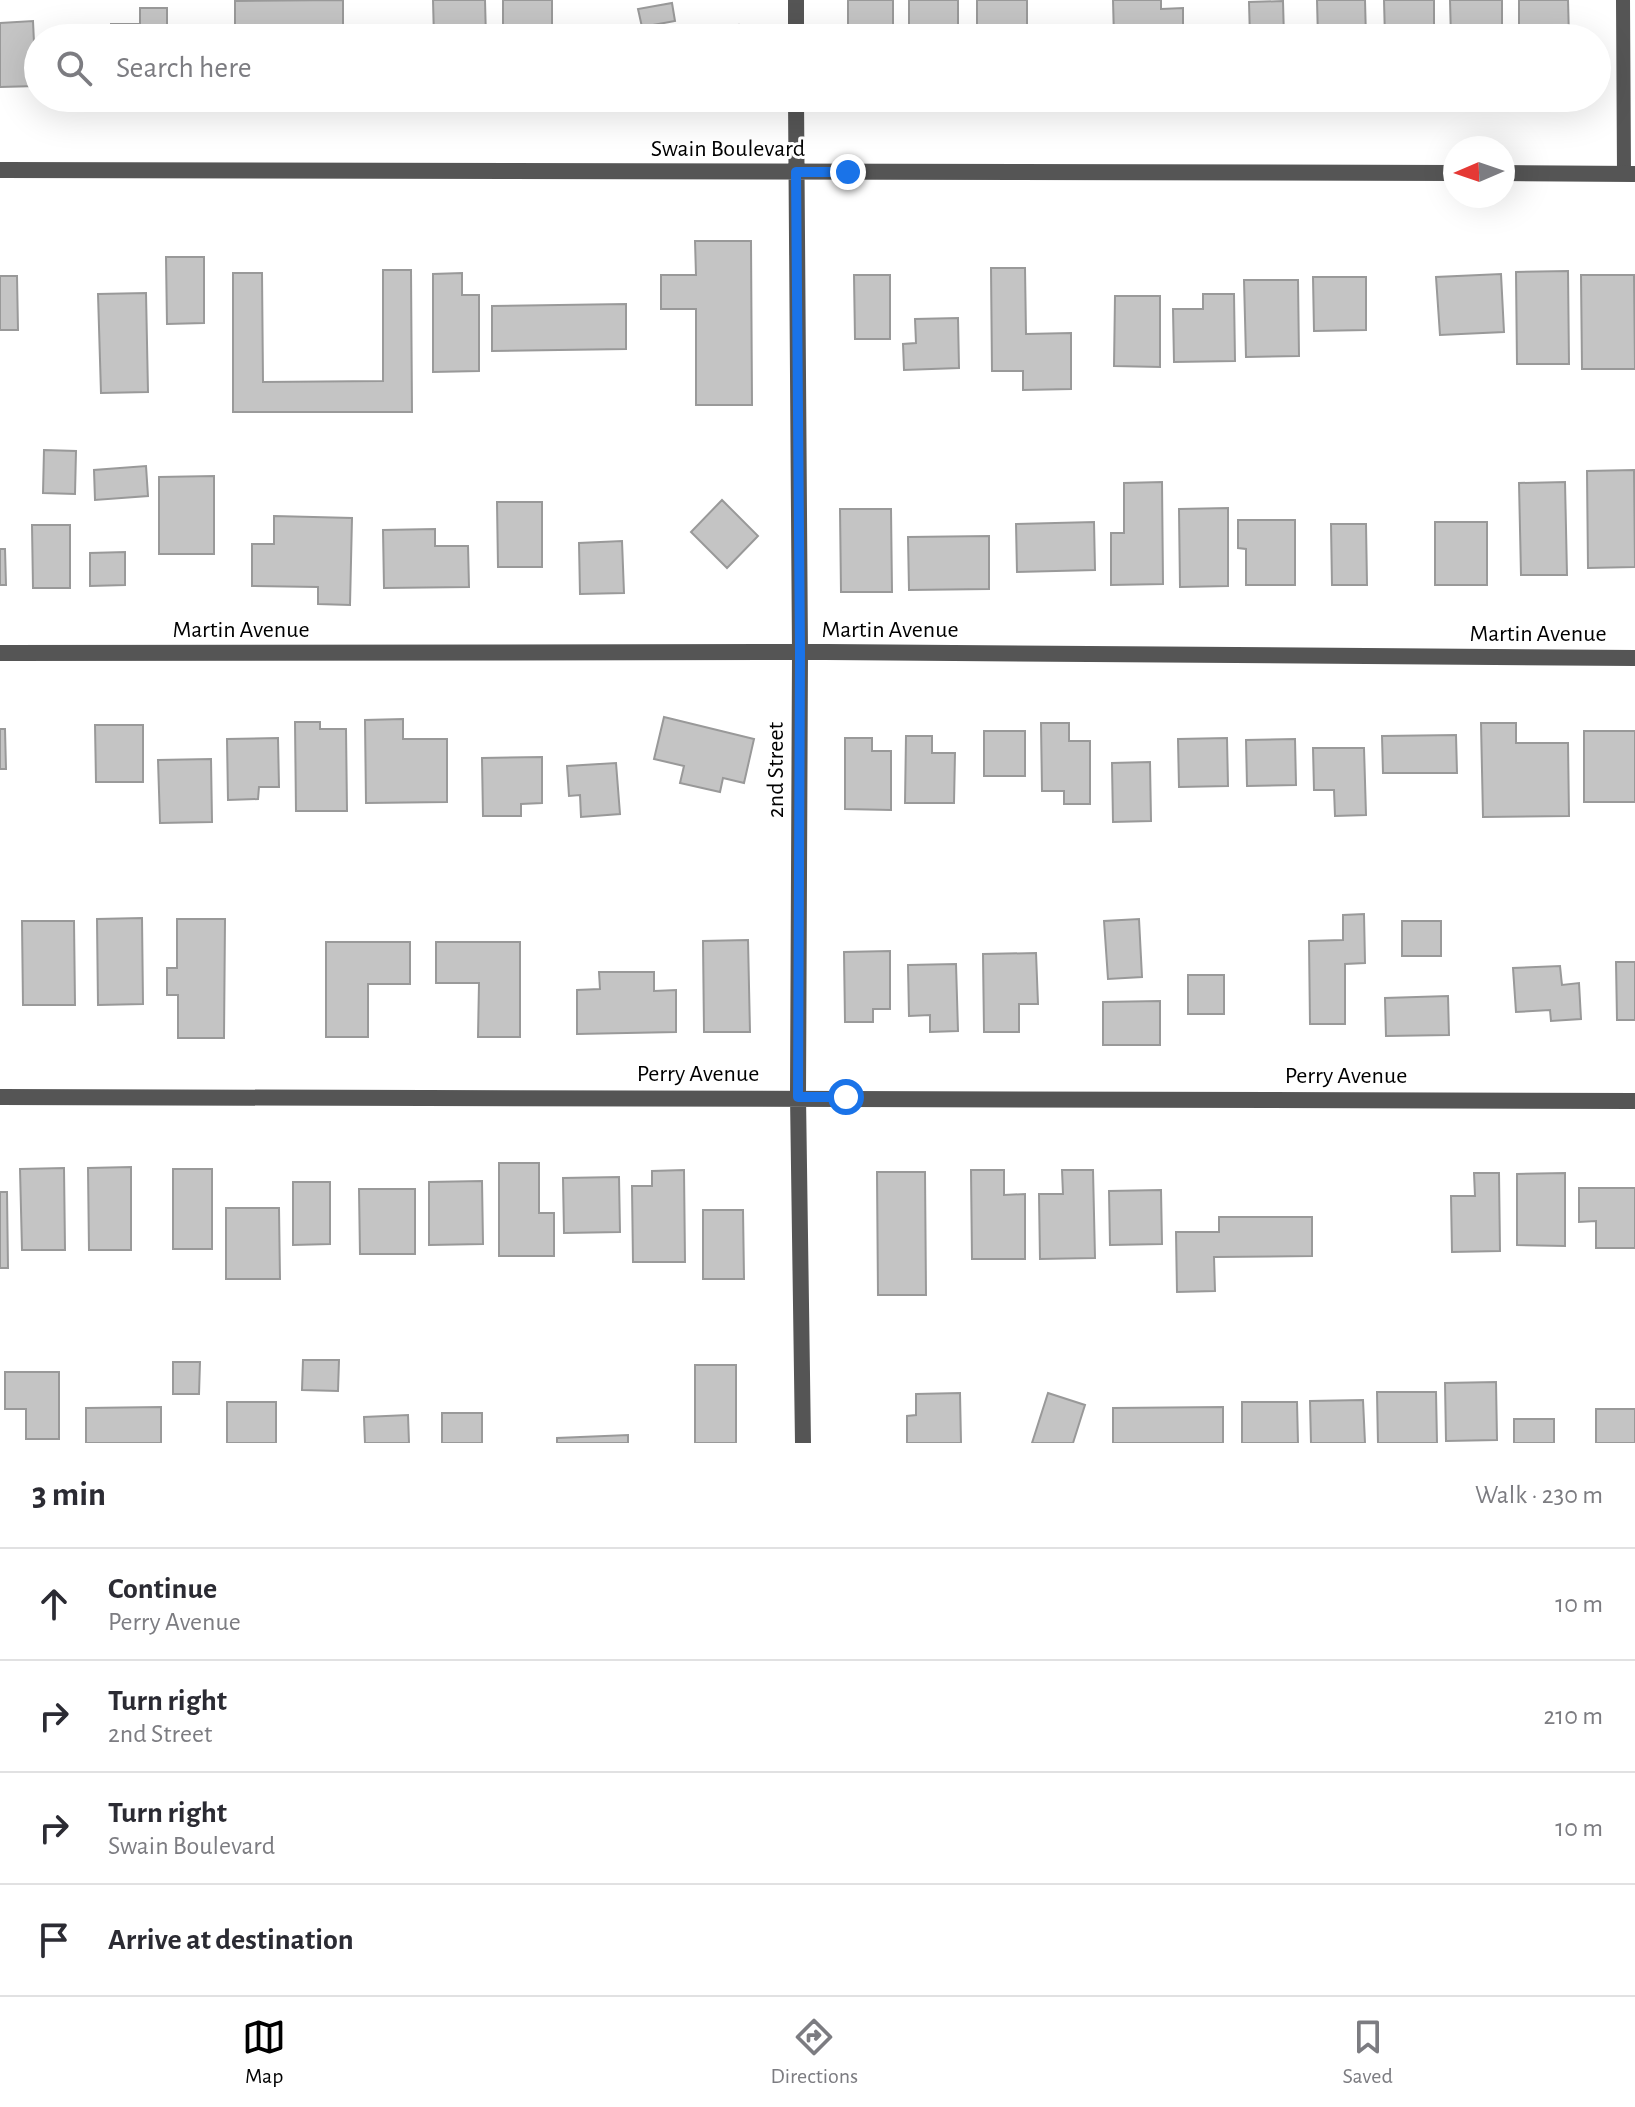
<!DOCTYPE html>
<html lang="en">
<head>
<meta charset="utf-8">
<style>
	:root { --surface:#fff; --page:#f7f7f7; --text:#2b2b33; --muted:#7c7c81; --line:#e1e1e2; --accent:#000 }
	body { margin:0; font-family:"Alegreya Sans",sans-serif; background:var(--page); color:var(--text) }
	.compass { position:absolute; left:1443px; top:136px; width:72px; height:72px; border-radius:50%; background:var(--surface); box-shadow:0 8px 32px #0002; rotate:268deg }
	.stop { position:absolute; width:24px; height:24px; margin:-18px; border:6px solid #1a73e8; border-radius:50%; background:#fff }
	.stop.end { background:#1a73e8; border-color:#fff; box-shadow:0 2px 8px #0008 }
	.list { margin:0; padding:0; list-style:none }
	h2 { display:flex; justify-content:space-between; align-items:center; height:104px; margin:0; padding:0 32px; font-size:34px }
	h2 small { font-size:26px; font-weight:400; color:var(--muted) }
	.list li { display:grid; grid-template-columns:52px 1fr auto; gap:24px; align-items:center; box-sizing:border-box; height:112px; padding:0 32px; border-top:2px solid var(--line) }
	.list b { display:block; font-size:30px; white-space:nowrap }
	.list p { margin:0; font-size:26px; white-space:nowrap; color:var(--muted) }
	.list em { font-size:26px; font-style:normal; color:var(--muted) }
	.icon { flex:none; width:44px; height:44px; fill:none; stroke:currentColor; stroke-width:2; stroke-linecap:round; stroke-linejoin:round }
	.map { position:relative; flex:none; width:1635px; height:1443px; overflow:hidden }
	.search { position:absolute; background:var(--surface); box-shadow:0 8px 32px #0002; left:24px; right:24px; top:24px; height:88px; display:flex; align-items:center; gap:20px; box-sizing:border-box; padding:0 28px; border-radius:44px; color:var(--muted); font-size:30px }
	.sheet { height:552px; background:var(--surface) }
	nav { display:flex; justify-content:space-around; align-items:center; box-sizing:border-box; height:112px; border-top:2px solid var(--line); background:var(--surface); font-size:22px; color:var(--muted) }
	nav a { display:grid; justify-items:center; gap:4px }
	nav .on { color:var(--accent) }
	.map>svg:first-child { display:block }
	.building { fill:#c4c4c4; stroke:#999; stroke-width:2 }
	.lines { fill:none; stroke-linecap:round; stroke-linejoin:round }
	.lane { stroke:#555; stroke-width:14 }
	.street { stroke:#555; stroke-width:16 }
	.route { stroke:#1a73e8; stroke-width:10 }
	.labels { text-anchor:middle; stroke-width:6; stroke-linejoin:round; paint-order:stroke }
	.street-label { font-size:24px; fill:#000; stroke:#fff }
</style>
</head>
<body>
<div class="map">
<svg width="1635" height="1443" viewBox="0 0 1635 1443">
	<rect width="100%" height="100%" fill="#fff"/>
	<path class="building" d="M 343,0 L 343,38 L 235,38 L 235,1 Z
		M 433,0 L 485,0 L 486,38 L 434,38 Z
		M 503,0 L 552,0 L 552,38 L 503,38 Z
		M 848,0 L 893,0 L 893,38 L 848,38 Z
		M 909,0 L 958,0 L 958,38 L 909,38 Z
		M 977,0 L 1027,0 L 1027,38 L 977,38 Z
		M 1113,0 L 1161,0 L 1161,9 L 1183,8 L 1183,38 L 1114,38 Z
		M 1317,0 L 1365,0 L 1366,38 L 1318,38 Z
		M 1384,0 L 1434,0 L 1434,38 L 1385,38 Z
		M 1450,0 L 1502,0 L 1502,38 L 1451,38 Z
		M 1519,0 L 1568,0 L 1569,38 L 1519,38 Z
		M 1283,1 L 1284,38 L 1250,38 L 1249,2 Z
		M 672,3 L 675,21 L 642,27 L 638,9 Z
		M 140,8 L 167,8 L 167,25 L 209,25 L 209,38 L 111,38 L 111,24 L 140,24 Z
		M 33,21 L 36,86 L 0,87 L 0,23 Z
		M 739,25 L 752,38 L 726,38 Z
		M 402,31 L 402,38 L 375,38 L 375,32 Z
		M 605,98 L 649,98 L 649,106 L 605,106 Z
		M 695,241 L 751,241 L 752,405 L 696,405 L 696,309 L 661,309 L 661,275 L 696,275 Z
		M 166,257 L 204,257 L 204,323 L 167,324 Z
		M 991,268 L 1025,268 L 1026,334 L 1071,333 L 1071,389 L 1023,390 L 1023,371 L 992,371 Z
		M 383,270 L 411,270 L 412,412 L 233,412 L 233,273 L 262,273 L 263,382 L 383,381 Z
		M 1568,271 L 1569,364 L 1517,364 L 1516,272 Z
		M 462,273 L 462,295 L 479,295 L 479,371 L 433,372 L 433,274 Z
		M 1501,274 L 1504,332 L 1440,335 L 1436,277 Z
		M 854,275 L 890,275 L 890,339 L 855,339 Z
		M 1581,275 L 1634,275 L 1635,369 L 1582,369 Z
		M 0,276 L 17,276 L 18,330 L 0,330 Z
		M 1313,277 L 1366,277 L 1366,330 L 1314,331 Z
		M 1244,280 L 1298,280 L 1299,356 L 1246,357 Z
		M 146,293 L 148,392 L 101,393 L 98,294 Z
		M 1203,294 L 1234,294 L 1235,361 L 1174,362 L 1173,309 L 1203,309 Z
		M 1115,296 L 1160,296 L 1160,367 L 1114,366 Z
		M 626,304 L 626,349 L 492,351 L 492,306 Z
		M 958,318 L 959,368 L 904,370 L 903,344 L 916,343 L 915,319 Z
		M 44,450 L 76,451 L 75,494 L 43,493 Z
		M 146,466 L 148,496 L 95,500 L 94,470 Z
		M 1634,470 L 1635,567 L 1588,568 L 1587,471 Z
		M 214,476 L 214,554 L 159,554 L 159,477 Z
		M 1162,482 L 1163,584 L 1111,585 L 1111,533 L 1124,533 L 1124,483 Z
		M 1565,482 L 1567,575 L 1521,575 L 1519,483 Z
		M 722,500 L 758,536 L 727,568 L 691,532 Z
		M 497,502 L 542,502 L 542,567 L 498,567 Z
		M 1228,508 L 1228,586 L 1180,587 L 1179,509 Z
		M 840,509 L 891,509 L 892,592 L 841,592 Z
		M 274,516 L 352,518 L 350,605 L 318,604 L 318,587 L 252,586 L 252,544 L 274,544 Z
		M 1238,520 L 1295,520 L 1295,585 L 1246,585 L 1246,549 L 1238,548 Z
		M 1094,522 L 1095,570 L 1017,572 L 1016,524 Z
		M 1435,522 L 1487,522 L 1487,585 L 1435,585 Z
		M 1331,524 L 1366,524 L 1367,585 L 1332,585 Z
		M 32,525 L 70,525 L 70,588 L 33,588 Z
		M 435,529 L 435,546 L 468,546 L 469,587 L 384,588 L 383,530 Z
		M 989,536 L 989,589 L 909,590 L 908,537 Z
		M 622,541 L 624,593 L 580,594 L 579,543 Z
		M 0,549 L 5,549 L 6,585 L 0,585 Z
		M 125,552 L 125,585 L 90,586 L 90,553 Z
		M 664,717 L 754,739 L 744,783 L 723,778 L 720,792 L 680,783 L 684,766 L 654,759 Z
		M 403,719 L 403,739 L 447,739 L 447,802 L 366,803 L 365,720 Z
		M 295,722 L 320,722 L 320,729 L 346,729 L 347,811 L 296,811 Z
		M 1041,723 L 1069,723 L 1069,741 L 1090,741 L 1090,804 L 1064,804 L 1064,791 L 1042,791 Z
		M 1481,723 L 1516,723 L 1516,743 L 1568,743 L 1569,816 L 1483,817 Z
		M 95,725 L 143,725 L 143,782 L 96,782 Z
		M 0,729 L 5,729 L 6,769 L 0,769 Z
		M 984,731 L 1025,731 L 1025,776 L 984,776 Z
		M 1584,731 L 1635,731 L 1635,802 L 1584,802 Z
		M 1456,735 L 1457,773 L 1383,773 L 1382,736 Z
		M 906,736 L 932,736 L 932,753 L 955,753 L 954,803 L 905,803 Z
		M 278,738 L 279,787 L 259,787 L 258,799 L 228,800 L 227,739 Z
		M 845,738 L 872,738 L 872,751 L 891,751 L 891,810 L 845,809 Z
		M 1227,738 L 1228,786 L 1179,787 L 1178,739 Z
		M 1295,739 L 1296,785 L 1247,786 L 1246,740 Z
		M 1313,748 L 1364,748 L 1366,815 L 1335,816 L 1334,790 L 1314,790 Z
		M 542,757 L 542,803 L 521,804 L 521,816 L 483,816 L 482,758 Z
		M 211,759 L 212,822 L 160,823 L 158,760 Z
		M 1150,762 L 1151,821 L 1113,822 L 1112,763 Z
		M 616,763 L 620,814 L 581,817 L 580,795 L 569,796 L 567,766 Z
		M 1364,914 L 1365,963 L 1345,964 L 1345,1024 L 1310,1024 L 1309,941 L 1343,940 L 1343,915 Z
		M 142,918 L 143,1004 L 98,1005 L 97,919 Z
		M 177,919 L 225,919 L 224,1038 L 178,1038 L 178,995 L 167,995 L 167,968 L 177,968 Z
		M 1139,919 L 1142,977 L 1108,979 L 1104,921 Z
		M 22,921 L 74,921 L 75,1005 L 23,1005 Z
		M 1402,921 L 1441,921 L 1441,956 L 1402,956 Z
		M 748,940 L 750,1032 L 704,1032 L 703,941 Z
		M 326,942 L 410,942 L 410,984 L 368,984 L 368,1037 L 326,1037 Z
		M 436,942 L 520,942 L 520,1037 L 478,1037 L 479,983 L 436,983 Z
		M 890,951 L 890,1009 L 873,1009 L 873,1022 L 845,1022 L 844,952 Z
		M 1036,953 L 1038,1004 L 1019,1004 L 1019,1032 L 984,1032 L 983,954 Z
		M 1616,962 L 1635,962 L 1635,1020 L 1617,1020 Z
		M 956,964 L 958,1031 L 930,1032 L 930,1015 L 909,1016 L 908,965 Z
		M 1560,966 L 1562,985 L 1579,983 L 1581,1019 L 1551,1021 L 1550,1010 L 1516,1012 L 1513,968 Z
		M 599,972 L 654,972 L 654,991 L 676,990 L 676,1032 L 577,1034 L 577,990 L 600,989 Z
		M 1188,975 L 1224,975 L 1224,1014 L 1188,1014 Z
		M 1448,996 L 1449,1035 L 1386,1036 L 1385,998 Z
		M 1160,1001 L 1160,1045 L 1103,1045 L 1103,1002 Z
		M 499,1163 L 539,1163 L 539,1213 L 554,1213 L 554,1256 L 499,1256 Z
		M 131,1167 L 131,1250 L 89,1250 L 88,1168 Z
		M 64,1168 L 65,1250 L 22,1250 L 20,1169 Z
		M 173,1169 L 212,1169 L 212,1249 L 173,1249 Z
		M 684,1170 L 685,1262 L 633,1262 L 632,1186 L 652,1186 L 652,1171 Z
		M 971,1170 L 1004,1170 L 1004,1195 L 1025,1194 L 1025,1259 L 972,1259 Z
		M 1062,1170 L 1093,1170 L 1095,1258 L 1040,1259 L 1039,1194 L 1063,1194 Z
		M 877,1172 L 925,1172 L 926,1295 L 878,1295 Z
		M 1474,1173 L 1499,1173 L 1500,1251 L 1452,1252 L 1451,1196 L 1475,1196 Z
		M 1565,1173 L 1565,1246 L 1517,1245 L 1517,1174 Z
		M 619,1177 L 620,1232 L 564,1233 L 563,1178 Z
		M 482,1181 L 483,1244 L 429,1245 L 429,1182 Z
		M 293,1182 L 330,1182 L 330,1244 L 293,1245 Z
		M 1579,1188 L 1635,1188 L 1635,1248 L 1596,1248 L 1596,1221 L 1579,1222 Z
		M 359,1189 L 415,1189 L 415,1254 L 360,1254 Z
		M 1161,1190 L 1162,1244 L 1110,1245 L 1109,1191 Z
		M 0,1192 L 7,1192 L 8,1268 L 0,1268 Z
		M 226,1208 L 279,1208 L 280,1279 L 226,1279 Z
		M 703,1210 L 743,1210 L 744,1279 L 703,1279 Z
		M 1219,1217 L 1312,1217 L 1312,1256 L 1214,1257 L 1215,1291 L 1177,1292 L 1176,1232 L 1219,1232 Z
		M 303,1360 L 339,1360 L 338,1391 L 302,1390 Z
		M 173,1362 L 200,1362 L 199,1394 L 173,1394 Z
		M 695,1365 L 736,1365 L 736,1443 L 695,1443 Z
		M 5,1372 L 59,1372 L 59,1439 L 26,1439 L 26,1409 L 5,1409 Z
		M 1496,1382 L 1497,1440 L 1446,1441 L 1445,1383 Z
		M 1377,1392 L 1436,1392 L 1437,1443 L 1378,1443 Z
		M 960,1393 L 961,1443 L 907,1443 L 907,1416 L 916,1415 L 916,1394 Z
		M 1048,1393 L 1085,1405 L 1073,1443 L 1032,1443 Z
		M 1363,1400 L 1365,1443 L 1311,1443 L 1310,1401 Z
		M 227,1402 L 276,1402 L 276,1443 L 227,1443 Z
		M 1242,1402 L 1297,1402 L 1298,1443 L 1242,1443 Z
		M 161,1407 L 161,1443 L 86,1443 L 86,1408 Z
		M 1223,1407 L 1223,1443 L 1113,1443 L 1113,1408 Z
		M 1596,1409 L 1635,1409 L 1635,1443 L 1596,1443 Z
		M 442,1413 L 482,1413 L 482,1443 L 442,1443 Z
		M 408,1415 L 409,1443 L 365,1443 L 364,1417 Z
		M 1514,1419 L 1554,1419 L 1554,1443 L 1514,1443 Z
		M 628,1435 L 628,1443 L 557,1443 L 557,1438 Z"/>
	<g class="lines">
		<path class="lane" d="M 1623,0 L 1624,173"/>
		<path class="street" d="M 796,38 L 796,0
			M 796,98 L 800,652 L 798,1097 L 803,1443
			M 0,170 L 1455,173
			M 1503,173 L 1635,174
			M 0,653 L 826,652 L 1635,658
			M 0,1097 L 1635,1101"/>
	</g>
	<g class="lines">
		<path class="route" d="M 846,1097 L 798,1097 L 800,652 L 796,172 L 848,172"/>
	</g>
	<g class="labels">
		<g class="street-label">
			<text x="728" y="156">Swain Boulevard</text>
			<text x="241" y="637">Martin Avenue</text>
			<text x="890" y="637">Martin Avenue</text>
			<text x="1538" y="641">Martin Avenue</text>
			<text transform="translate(775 770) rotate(-90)" y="8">2nd Street</text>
			<text x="698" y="1081">Perry Avenue</text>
			<text x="1346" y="1083">Perry Avenue</text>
		</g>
	</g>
</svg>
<svg class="compass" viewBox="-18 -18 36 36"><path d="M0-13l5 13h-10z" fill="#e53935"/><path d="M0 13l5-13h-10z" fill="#7c7c81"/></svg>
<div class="stop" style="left:846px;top:1097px"></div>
<div class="stop end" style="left:848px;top:172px"></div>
<div class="search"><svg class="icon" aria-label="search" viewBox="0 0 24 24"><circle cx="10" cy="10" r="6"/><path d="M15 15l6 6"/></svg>Search here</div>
</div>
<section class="sheet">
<h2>3 min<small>Walk · 230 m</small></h2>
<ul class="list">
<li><svg class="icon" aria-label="ahead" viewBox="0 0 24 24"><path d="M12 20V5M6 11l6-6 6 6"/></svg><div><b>Continue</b><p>Perry Avenue</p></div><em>10 m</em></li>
<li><svg class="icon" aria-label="right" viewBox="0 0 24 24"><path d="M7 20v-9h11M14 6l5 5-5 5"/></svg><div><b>Turn right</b><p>2nd Street</p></div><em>210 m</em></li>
<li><svg class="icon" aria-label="right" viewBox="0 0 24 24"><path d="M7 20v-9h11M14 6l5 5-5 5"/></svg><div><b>Turn right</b><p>Swain Boulevard</p></div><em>10 m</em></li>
<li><svg class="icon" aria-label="arrive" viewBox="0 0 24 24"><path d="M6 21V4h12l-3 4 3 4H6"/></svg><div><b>Arrive at destination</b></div></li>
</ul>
</section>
<nav>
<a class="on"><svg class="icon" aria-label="map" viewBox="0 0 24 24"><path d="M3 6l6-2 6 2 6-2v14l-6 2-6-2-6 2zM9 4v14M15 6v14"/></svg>Map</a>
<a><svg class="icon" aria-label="directions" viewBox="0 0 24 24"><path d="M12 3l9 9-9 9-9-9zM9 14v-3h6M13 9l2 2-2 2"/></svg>Directions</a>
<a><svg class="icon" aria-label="saved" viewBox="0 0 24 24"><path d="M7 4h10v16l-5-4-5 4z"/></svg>Saved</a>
</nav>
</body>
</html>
